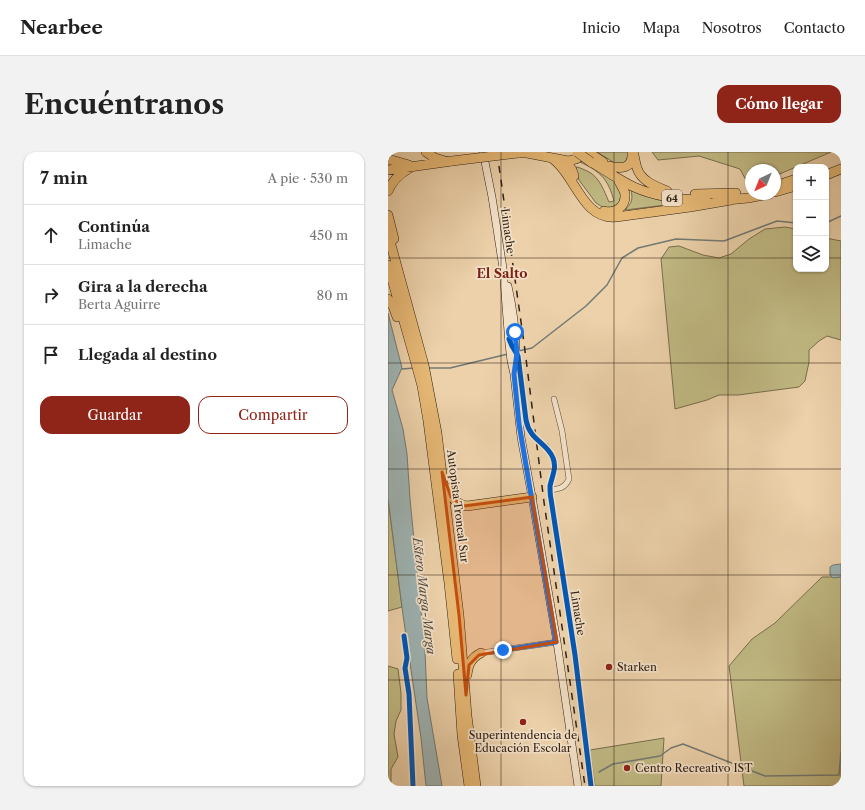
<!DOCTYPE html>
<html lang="es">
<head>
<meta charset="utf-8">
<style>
	:root { --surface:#fff; --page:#f2f2f2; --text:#222; --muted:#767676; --line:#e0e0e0; --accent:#8f2418 }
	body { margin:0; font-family:"Libre Caslon Text",serif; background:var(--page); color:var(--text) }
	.controls { position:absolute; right:12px; top:12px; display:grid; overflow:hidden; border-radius:8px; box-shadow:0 1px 3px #0004 }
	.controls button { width:36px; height:36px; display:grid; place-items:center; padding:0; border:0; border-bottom:1px solid var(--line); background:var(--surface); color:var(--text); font:20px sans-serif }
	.compass { position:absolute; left:357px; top:12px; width:36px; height:36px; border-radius:50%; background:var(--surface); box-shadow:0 1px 3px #0004; rotate:223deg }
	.stop { position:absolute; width:12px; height:12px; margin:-9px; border:3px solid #1a73e8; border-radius:50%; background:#fff }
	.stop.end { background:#1a73e8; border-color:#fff; box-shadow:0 1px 4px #0008 }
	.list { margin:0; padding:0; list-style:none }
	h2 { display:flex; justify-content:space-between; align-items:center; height:52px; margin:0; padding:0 16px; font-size:17px }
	h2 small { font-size:13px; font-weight:400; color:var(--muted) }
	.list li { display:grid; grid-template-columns:26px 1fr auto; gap:12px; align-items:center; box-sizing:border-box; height:60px; padding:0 16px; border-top:1px solid var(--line) }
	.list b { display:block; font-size:15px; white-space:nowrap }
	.list p { margin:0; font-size:13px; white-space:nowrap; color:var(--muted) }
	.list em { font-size:13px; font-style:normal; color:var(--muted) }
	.actions { display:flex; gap:8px; padding:12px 16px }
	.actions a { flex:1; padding:9px 0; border:1px solid var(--accent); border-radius:12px; text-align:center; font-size:14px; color:var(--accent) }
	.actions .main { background:var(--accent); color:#fff }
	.icon { flex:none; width:22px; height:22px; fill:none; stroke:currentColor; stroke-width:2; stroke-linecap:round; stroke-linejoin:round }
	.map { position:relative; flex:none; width:453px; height:634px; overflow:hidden; border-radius:12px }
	header { display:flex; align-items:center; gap:24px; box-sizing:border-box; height:56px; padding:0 20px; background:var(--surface); border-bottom:1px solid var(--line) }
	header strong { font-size:19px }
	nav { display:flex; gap:22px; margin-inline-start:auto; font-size:14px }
	.intro { display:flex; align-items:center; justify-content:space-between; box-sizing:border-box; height:96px; padding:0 24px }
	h1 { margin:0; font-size:28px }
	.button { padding:10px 18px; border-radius:12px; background:var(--accent); color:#fff; font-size:14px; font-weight:700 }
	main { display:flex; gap:24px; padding:0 24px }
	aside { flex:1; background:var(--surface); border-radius:12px; box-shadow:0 1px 3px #0004 }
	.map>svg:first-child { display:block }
	.green { fill:#c0b983; stroke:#786d4d }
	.water { fill:#9eb4b4; stroke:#727975 }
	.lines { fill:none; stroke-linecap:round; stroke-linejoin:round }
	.stream { stroke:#727975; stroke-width:1.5 }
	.street-tunnel { stroke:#c7ae8d; stroke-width:5; stroke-dasharray:5 2.5; stroke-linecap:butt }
	.street-casing { stroke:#604d3c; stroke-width:6 }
	.secondary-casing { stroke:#312117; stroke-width:8 }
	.highway-casing { stroke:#312117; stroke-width:10 }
	.street { stroke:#f3e1c8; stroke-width:5 }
	.secondary { stroke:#f3e1c8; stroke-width:7 }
	.highway { stroke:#e6b875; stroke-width:9 }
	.rail { stroke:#312117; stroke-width:1.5; stroke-dasharray:7 7; stroke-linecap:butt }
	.highway-bridge-casing { stroke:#312117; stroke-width:10; stroke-linecap:butt }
	.highway-bridge { stroke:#e6b875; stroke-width:9 }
	.cycleway-casing { stroke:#f3e1c8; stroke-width:8 }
	.cycleway { stroke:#0057b8; stroke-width:5 }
	.route { stroke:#1a73e8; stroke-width:5 }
	.marked { fill:#c34e0e; fill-opacity:0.2; stroke:#c34e0e; stroke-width:3; stroke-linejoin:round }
	.grid { fill:none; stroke:#312117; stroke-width:1; stroke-opacity:0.55 }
	.poi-dot { fill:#8f2418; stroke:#f3e1c8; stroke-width:1.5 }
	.labels { text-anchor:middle; stroke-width:3.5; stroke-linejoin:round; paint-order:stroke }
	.shield { fill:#f3e1c8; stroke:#6b5b4c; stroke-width:1 }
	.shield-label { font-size:10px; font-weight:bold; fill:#312117 }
	.street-label { font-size:11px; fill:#312117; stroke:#f3e1c8 }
	.poi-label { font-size:11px; fill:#312117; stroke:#f3e1c8; text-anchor:start }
	.water-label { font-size:12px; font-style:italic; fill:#524d46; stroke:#f3e1c8 }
	.quarter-label { font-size:13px; font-weight:bold; fill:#7a1f14; stroke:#f3e1c8 }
</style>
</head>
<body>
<header>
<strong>Nearbee</strong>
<nav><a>Inicio</a><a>Mapa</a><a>Nosotros</a><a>Contacto</a></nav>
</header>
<div class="intro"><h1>Encuéntranos</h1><a class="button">Cómo llegar</a></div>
<main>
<aside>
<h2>7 min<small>A pie · 530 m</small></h2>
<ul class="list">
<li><svg class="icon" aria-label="ahead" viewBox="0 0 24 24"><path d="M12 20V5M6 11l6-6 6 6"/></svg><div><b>Continúa</b><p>Limache</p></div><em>450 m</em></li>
<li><svg class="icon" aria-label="right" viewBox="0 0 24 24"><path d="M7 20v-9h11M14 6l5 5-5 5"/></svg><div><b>Gira a la derecha</b><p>Berta Aguirre</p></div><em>80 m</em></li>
<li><svg class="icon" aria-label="arrive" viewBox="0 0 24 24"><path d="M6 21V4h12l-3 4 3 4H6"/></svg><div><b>Llegada al destino</b></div></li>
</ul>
<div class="actions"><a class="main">Guardar</a><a>Compartir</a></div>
</aside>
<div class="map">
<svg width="453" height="634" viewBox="0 0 453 634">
	<rect width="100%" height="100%" fill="#ecd1aa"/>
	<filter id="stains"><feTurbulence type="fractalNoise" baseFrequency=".005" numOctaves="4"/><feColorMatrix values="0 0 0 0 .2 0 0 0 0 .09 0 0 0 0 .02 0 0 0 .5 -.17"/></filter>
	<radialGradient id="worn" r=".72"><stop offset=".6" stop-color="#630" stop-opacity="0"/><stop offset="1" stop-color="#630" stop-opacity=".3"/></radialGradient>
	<path class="green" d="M 209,0 L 240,0 L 241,2 L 238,11 L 231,13 L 225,10 Z
		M 264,0 L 443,0 L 387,24 L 387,18 L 363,18 L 363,31 L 360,32 L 352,17 L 311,4 L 270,8 Z
		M 198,9 L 229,31 L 234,38 L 233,49 L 227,57 L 216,56 L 208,51 L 191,28 L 188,19 L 188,15 L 189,15 C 193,16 197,18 201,20 C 212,26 216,39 221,50 L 226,49 C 220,27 213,20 192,10 Z
		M 243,37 L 302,50 L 237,58 C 244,51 245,48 243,37 Z
		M 397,75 L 408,77 L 408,117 L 438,117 L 438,86 L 453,89 L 453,188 L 439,184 L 431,189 L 421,198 L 421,210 L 417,229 L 411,235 L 350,243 L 331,243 L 319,248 L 287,257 L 273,107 L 281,95 L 291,94 L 315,103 L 331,106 L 343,102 L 361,87 L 377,77 Z
		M 0,346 L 14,455 L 0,459 Z
		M 434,425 L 453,425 L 453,634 L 356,634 L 341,514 L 364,487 L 387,471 Z
		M 0,514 L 10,517 L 13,541 L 13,558 L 8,569 L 6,582 L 10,605 L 3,617 L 3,634 L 0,634 Z
		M 276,586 L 273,634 L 207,634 L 202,598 Z"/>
	<path class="water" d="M 0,161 L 14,216 L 4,238 L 15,277 L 19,302 L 22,347 L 37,500 L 39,546 L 54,634 L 38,634 L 33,586 L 15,463 L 0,346 Z
		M 453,412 L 453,425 L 445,426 L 442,423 L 442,415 L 445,413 Z"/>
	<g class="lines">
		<path class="stream" d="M 438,71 L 453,64
			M 130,199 L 144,196 L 198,154 L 219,133 L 234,106 L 250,96 L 288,87 L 336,89 L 389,69 L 408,71
			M 40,216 L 62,216 L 120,202
			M 14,217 L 26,216
			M 211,620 L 225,612 L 272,604 L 283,596 L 295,592 L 377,624 L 451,623 L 453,600"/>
		<path class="street-tunnel" d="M 137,262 C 139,279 146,284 158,294"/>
		<g class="street-casing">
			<path id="street" d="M 130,205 L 137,262
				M 158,294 C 171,312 165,316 162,334 C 162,338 162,343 163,347 L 187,503 L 203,634
				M 162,338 C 171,337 177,336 181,327 L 174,279 L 166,247
				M 16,484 L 19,506 L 17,516 L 21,542 L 25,634
				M 93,501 L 169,490"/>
		</g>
		<g class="secondary-casing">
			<path id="secondary" d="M 95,0 L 104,45 L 115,116 L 121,192 L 123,209 L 126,222 L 133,285 L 144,345 L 169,490 L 190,634
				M 120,134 C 126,161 130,190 127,218"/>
		</g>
		<g class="highway-casing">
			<path id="highway" d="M 38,0 L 47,6 L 57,9
				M 200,0 L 215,10
				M 245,0 C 247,5 247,11 249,16 C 253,29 267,34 279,39
				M 130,1 L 139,1 L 180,9 L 188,7 L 199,0
				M 0,7 L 21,13
				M 165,7 C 187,22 194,68 228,65 L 302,55 L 343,48
				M 178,9 L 184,18 L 186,24
				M 203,10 C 217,18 231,28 246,35 C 268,45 293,48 318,48
				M 221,14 C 233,17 245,17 244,1
				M 0,18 L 64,9
				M 438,23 L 453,17
				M 387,34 L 408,27
				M 0,39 C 4,29 13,21 22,16
				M 387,40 L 408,34
				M 307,42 L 348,41
				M 339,48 L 360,46 L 381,42
				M 216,59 C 227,62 238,55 237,42 C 236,37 232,32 230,27
				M 0,63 L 6,87
				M 0,82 L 36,213 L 49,281 L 71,463 L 79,564 L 88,634
				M 0,113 L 28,212 L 34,234 L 40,269 L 61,431 L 69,507
				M 0,147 L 5,154 L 9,165
				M 60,336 C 63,346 68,352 79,354 L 144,345
				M 70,522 L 74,583 L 81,634
				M 79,523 C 80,513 83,506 93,501"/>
		</g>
		<use href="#street" class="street"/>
		<use href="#secondary" class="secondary"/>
		<use href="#highway" class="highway"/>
		<path class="rail" d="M 109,0 L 136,191 L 156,350 L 197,634"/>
		<g class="highway-bridge-casing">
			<path id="highway-bridge" d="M 189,0 L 203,10
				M 64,9 L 130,1"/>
		</g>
		<use href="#highway-bridge" class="highway-bridge"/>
		<g class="cycleway-casing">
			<path id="cycleway" d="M 121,187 L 124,194 L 130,204 L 138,268 C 139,273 141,278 144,282 C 151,291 161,295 165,306 C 169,316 164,324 162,334 C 162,338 162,343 163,347 L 187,503 L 203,634
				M 16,484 L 19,506 L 17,516 L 21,542 L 25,634"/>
		</g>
		<use href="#cycleway" class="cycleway"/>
	</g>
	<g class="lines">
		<path class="route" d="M 115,498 L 168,490 L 131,272 L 126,222 L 129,201 L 127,180"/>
	</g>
	<path class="marked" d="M 54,320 L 63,345 L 76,354 L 144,345 L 169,490 L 91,503 L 81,513 L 78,543 L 71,463 Z"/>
	<path class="grid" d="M 113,0 L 113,634M 226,0 L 226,634M 340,0 L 340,634M 0,106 L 408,106M 438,106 L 453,106M 0,211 L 453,211M 0,317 L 453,317M 0,423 L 453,423M 0,528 L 453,528"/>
	<g class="poi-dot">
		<circle cx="221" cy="515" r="4"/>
		<circle cx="135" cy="570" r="4"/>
		<circle cx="239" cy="616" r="4"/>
	</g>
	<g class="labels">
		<rect class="shield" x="274" y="38" width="20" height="16" rx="3"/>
		<g class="shield-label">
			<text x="284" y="50">64</text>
		</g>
		<g class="street-label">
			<text transform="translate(120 79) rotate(82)" y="4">Limache</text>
			<text transform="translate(70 354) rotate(83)" y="4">Autopista Troncal Sur</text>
			<text transform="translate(190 461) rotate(81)" y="4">Limache</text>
		</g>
		<g class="poi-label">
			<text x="229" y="519">Starken</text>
			<text x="135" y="587" text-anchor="middle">Superintendencia de<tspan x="135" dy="13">Educación Escolar</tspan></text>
			<text x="247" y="620">Centro Recreativo IST</text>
		</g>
		<g class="water-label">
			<text transform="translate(36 444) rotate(83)" y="4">Estero Marga-Marga</text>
		</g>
		<g class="quarter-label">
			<text x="114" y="126">El Salto</text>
		</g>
	</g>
	<rect width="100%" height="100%" filter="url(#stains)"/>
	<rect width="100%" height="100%" fill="url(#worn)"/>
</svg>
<div class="controls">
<button>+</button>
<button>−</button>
<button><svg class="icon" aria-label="layers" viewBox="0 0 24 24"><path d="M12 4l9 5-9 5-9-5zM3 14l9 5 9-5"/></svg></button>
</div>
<svg class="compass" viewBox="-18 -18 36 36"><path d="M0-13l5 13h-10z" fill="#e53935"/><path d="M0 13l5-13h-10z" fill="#767676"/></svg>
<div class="stop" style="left:127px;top:180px"></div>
<div class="stop end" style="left:115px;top:498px"></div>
</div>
</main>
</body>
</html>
